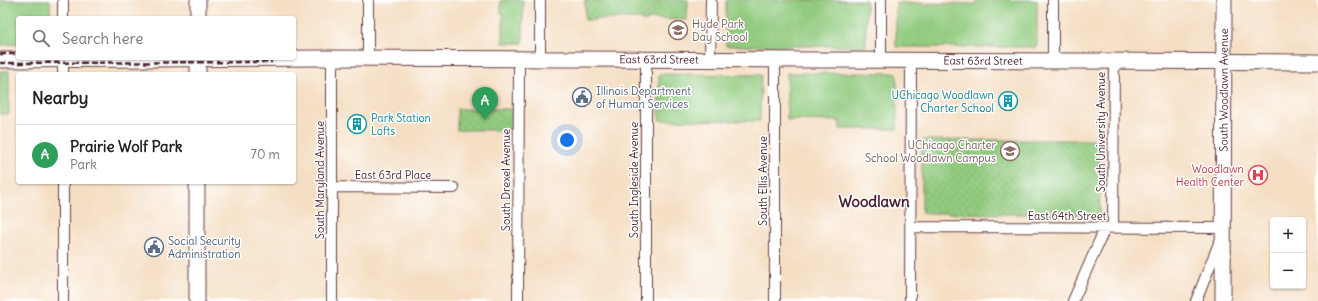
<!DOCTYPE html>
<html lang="en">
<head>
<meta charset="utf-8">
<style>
	:root { --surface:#fff; --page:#f6f6f6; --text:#222; --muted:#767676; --line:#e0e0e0; --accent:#c8321e }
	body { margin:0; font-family:Delius,sans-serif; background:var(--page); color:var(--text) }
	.controls { position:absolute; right:12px; bottom:12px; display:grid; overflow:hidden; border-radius:4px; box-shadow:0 1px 3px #0004 }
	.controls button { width:36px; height:36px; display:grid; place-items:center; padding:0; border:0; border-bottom:1px solid var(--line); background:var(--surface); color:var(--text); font:20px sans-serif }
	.you { position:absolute; left:567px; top:140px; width:14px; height:14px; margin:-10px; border:3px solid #fff; border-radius:50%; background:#1a73e8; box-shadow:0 0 0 6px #1a73e833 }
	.badge { display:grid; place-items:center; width:26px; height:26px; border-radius:50%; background:var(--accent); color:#fff; font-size:13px; font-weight:700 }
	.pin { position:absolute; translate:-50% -33px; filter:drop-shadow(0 1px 2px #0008) }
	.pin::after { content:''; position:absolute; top:21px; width:14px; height:12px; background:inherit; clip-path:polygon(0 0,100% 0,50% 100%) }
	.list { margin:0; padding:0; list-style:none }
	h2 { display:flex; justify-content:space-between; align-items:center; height:52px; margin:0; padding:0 16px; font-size:17px }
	h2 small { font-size:13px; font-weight:400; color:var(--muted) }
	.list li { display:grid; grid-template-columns:26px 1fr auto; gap:12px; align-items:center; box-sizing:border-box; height:60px; padding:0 16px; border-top:1px solid var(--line) }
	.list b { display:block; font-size:15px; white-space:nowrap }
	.list p { margin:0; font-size:13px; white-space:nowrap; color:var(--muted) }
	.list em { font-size:13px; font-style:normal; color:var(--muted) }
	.icon { flex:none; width:22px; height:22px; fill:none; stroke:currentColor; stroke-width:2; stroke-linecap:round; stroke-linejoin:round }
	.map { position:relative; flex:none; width:1318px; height:301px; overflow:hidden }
	.search { position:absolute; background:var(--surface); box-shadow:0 1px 3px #0004; left:16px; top:16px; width:280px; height:44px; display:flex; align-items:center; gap:10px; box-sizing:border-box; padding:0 14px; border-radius:4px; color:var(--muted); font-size:15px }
	.panel { position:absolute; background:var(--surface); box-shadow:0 1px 3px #0004; left:16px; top:72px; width:280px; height:112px; border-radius:4px }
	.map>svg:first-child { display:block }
	.grass { fill:#92cb7f; stroke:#6e7555 }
	.park { fill:url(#park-dots); stroke:#6e7555 }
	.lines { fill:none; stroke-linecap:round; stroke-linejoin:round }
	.street-casing { stroke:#643c42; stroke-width:12 }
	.secondary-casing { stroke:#643c42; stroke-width:17 }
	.street { stroke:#fff; stroke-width:10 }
	.secondary { stroke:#fff; stroke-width:15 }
	.rail { stroke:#4a1f2b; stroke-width:2.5; stroke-dasharray:6 3; stroke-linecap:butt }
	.labels { text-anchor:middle; stroke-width:3; stroke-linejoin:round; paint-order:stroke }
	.education-label { font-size:11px; fill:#785e54; stroke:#fff; text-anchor:start }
	.street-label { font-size:11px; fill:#4a1f2b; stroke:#fff }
	.service-label { font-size:11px; fill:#4e5e75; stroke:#fff; text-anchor:start }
	.culture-label { font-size:11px; fill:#0d838f; stroke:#fff; text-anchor:end }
	.health-label { font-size:11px; fill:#be3a42; stroke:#fff; text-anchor:end }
	.district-label { font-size:15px; font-weight:bold; fill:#4a1f2b; stroke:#fff }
</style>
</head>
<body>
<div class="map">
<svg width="1318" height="301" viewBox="0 0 1318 301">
	<defs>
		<pattern id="park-dots" width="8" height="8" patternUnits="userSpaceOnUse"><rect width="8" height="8" fill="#92cb7f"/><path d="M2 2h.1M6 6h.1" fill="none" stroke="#7fae6e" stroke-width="1.8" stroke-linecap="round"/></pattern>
	</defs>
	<rect width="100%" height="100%" fill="#fff"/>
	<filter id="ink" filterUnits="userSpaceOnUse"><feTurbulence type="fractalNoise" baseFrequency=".025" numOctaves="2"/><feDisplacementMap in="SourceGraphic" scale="8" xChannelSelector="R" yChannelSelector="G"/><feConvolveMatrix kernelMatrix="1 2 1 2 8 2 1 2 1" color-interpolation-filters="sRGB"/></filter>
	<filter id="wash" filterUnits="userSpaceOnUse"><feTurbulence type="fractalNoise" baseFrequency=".012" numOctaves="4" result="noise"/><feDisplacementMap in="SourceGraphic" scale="16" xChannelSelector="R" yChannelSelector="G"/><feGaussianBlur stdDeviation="0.9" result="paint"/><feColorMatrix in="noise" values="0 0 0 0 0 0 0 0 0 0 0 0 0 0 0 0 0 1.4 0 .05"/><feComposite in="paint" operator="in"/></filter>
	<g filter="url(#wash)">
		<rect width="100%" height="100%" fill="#f5dfc4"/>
		<path class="grass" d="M 0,0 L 50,0 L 50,18 L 18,18 L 18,44 L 0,45 Z
			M 501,0 L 523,0 L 523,43 L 503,43 L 503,13 L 501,13 Z
			M 726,0 L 866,0 L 866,46 L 726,46 Z
			M 976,0 L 1037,0 L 1037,47 L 896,47 L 896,3 L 976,4 Z
			M 0,71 L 9,71 L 9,114 L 0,114 Z
			M 787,73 L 897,73 L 897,129 L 840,129 L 840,121 L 787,120 Z
			M 659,74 L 761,75 L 760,121 L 659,120 Z"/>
		<path class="park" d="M 585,0 L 688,0 L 687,20 L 648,19 L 648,21 L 641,21 L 640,19 L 595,19 L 595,20 L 585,20 Z
			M 457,109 L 513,109 L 512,130 L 457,130 Z
			M 922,140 L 1099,140 L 1100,215 L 922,213 Z"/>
	</g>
	<g filter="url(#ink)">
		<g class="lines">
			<g class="street-casing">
				<path id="street" d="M 368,0 L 368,59
					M 881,0 L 881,60
					M 1053,0 L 1053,61
					M 63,18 L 63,0
					M 63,58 L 63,74
					M 540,59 L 540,0
					M 710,60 L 711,0
					M 63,182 L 63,301
					M 332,187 L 454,188
					M 910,227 L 1223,228
					M 1113,228 L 1114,61
					M 332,301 L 332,58
					M 518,301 L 519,59
					M 646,301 L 646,60
					M 775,301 L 775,60
					M 910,301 L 911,60
					M 1073,301 L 1105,228
					M 1196,301 L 1219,243 L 1222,239"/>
			</g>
			<g class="secondary-casing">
				<g id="secondary">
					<path d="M 198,0 L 198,18"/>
					<path id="s1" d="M 0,60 L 320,58 L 1318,62"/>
					<path d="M 198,74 L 198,58"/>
					<path d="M 197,301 L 197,182"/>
					<path id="s2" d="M 1223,301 L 1224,0"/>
				</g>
			</g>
			<use href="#street" class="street"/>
			<use href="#secondary" class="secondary"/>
			<path class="rail" d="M 0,54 L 18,54
				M 0,63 L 272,62"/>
		</g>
	</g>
	<defs>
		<g id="school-ring" transform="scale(1)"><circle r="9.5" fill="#fff" stroke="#8d6e63" stroke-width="1.5"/><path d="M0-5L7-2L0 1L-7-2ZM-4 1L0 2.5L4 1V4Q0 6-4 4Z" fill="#8d6e63"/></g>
		<g id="civic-ring" transform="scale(1)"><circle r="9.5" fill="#fff" stroke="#5c6f8a" stroke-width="1.5"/><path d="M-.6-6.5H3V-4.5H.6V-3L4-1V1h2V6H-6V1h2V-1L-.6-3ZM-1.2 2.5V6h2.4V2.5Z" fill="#5c6f8a"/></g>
		<g id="building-ring" transform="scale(1)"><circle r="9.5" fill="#fff" stroke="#0f9aa8" stroke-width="1.5"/><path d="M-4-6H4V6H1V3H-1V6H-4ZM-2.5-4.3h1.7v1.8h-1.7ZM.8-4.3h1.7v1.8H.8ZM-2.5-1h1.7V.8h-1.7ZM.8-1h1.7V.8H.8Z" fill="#0f9aa8"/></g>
		<g id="hospital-ring" transform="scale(1)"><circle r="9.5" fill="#fff" stroke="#e0444e" stroke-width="1.5"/><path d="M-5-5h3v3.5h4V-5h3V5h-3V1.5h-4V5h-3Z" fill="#e0444e"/></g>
	</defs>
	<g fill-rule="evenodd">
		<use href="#school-ring" x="678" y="30"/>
		<use href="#civic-ring" x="582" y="97"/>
		<use href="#building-ring" x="1008" y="101"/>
		<use href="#building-ring" x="357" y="124"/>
		<use href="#school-ring" x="1010" y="151"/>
		<use href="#hospital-ring" x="1258" y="175"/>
		<use href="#civic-ring" x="154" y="247"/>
	</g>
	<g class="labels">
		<g class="education-label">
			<text x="692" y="28">Hyde Park<tspan x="692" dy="13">Day School</tspan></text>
			<text x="996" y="149" text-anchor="end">UChicago Charter<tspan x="996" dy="13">School Woodlawn Campus</tspan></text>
		</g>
		<g class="street-label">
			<text dy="4" stroke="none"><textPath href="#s1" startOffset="659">East 63rd Street</textPath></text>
			<text dy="4" stroke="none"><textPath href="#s1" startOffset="983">East 63rd Street</textPath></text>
			<text dy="4" stroke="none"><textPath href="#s2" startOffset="211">South Woodlawn Avenue</textPath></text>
			<text transform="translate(1101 132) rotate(-90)" y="4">South University Avenue</text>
			<text x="393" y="179">East 63rd Place</text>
			<text transform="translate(320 180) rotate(-90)" y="4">South Maryland Avenue</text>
			<text transform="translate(506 180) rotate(-90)" y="4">South Drexel Avenue</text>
			<text transform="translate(634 180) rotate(-90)" y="4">South Ingleside Avenue</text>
			<text transform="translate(763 181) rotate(-90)" y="4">South Ellis Avenue</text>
			<text x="1067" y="220">East 64th Street</text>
		</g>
		<g class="service-label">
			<text x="596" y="95">Illinois Department<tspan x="596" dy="13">of Human Services</tspan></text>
			<text x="168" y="245">Social Security<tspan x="168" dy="13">Administration</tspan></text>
		</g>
		<g class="culture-label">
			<text x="994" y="99">UChicago Woodlawn<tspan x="994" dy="13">Charter School</tspan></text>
			<text x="371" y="122" text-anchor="start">Park Station<tspan x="371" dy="13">Lofts</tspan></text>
		</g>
		<g class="health-label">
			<text x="1244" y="173">Woodlawn<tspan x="1244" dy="13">Health Center</tspan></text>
		</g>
		<g class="district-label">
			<text x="874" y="207">Woodlawn</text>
		</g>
	</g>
</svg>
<div class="controls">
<button>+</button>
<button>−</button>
</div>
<div class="you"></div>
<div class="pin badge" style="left:485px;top:120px;background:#2e9e5b">A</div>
<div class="search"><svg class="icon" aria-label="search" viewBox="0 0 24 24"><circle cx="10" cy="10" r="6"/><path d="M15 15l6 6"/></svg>Search here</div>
<section class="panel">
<h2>Nearby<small></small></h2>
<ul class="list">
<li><span class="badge" style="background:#2e9e5b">A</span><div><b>Prairie Wolf Park</b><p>Park</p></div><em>70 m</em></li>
</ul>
</section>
</div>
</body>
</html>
